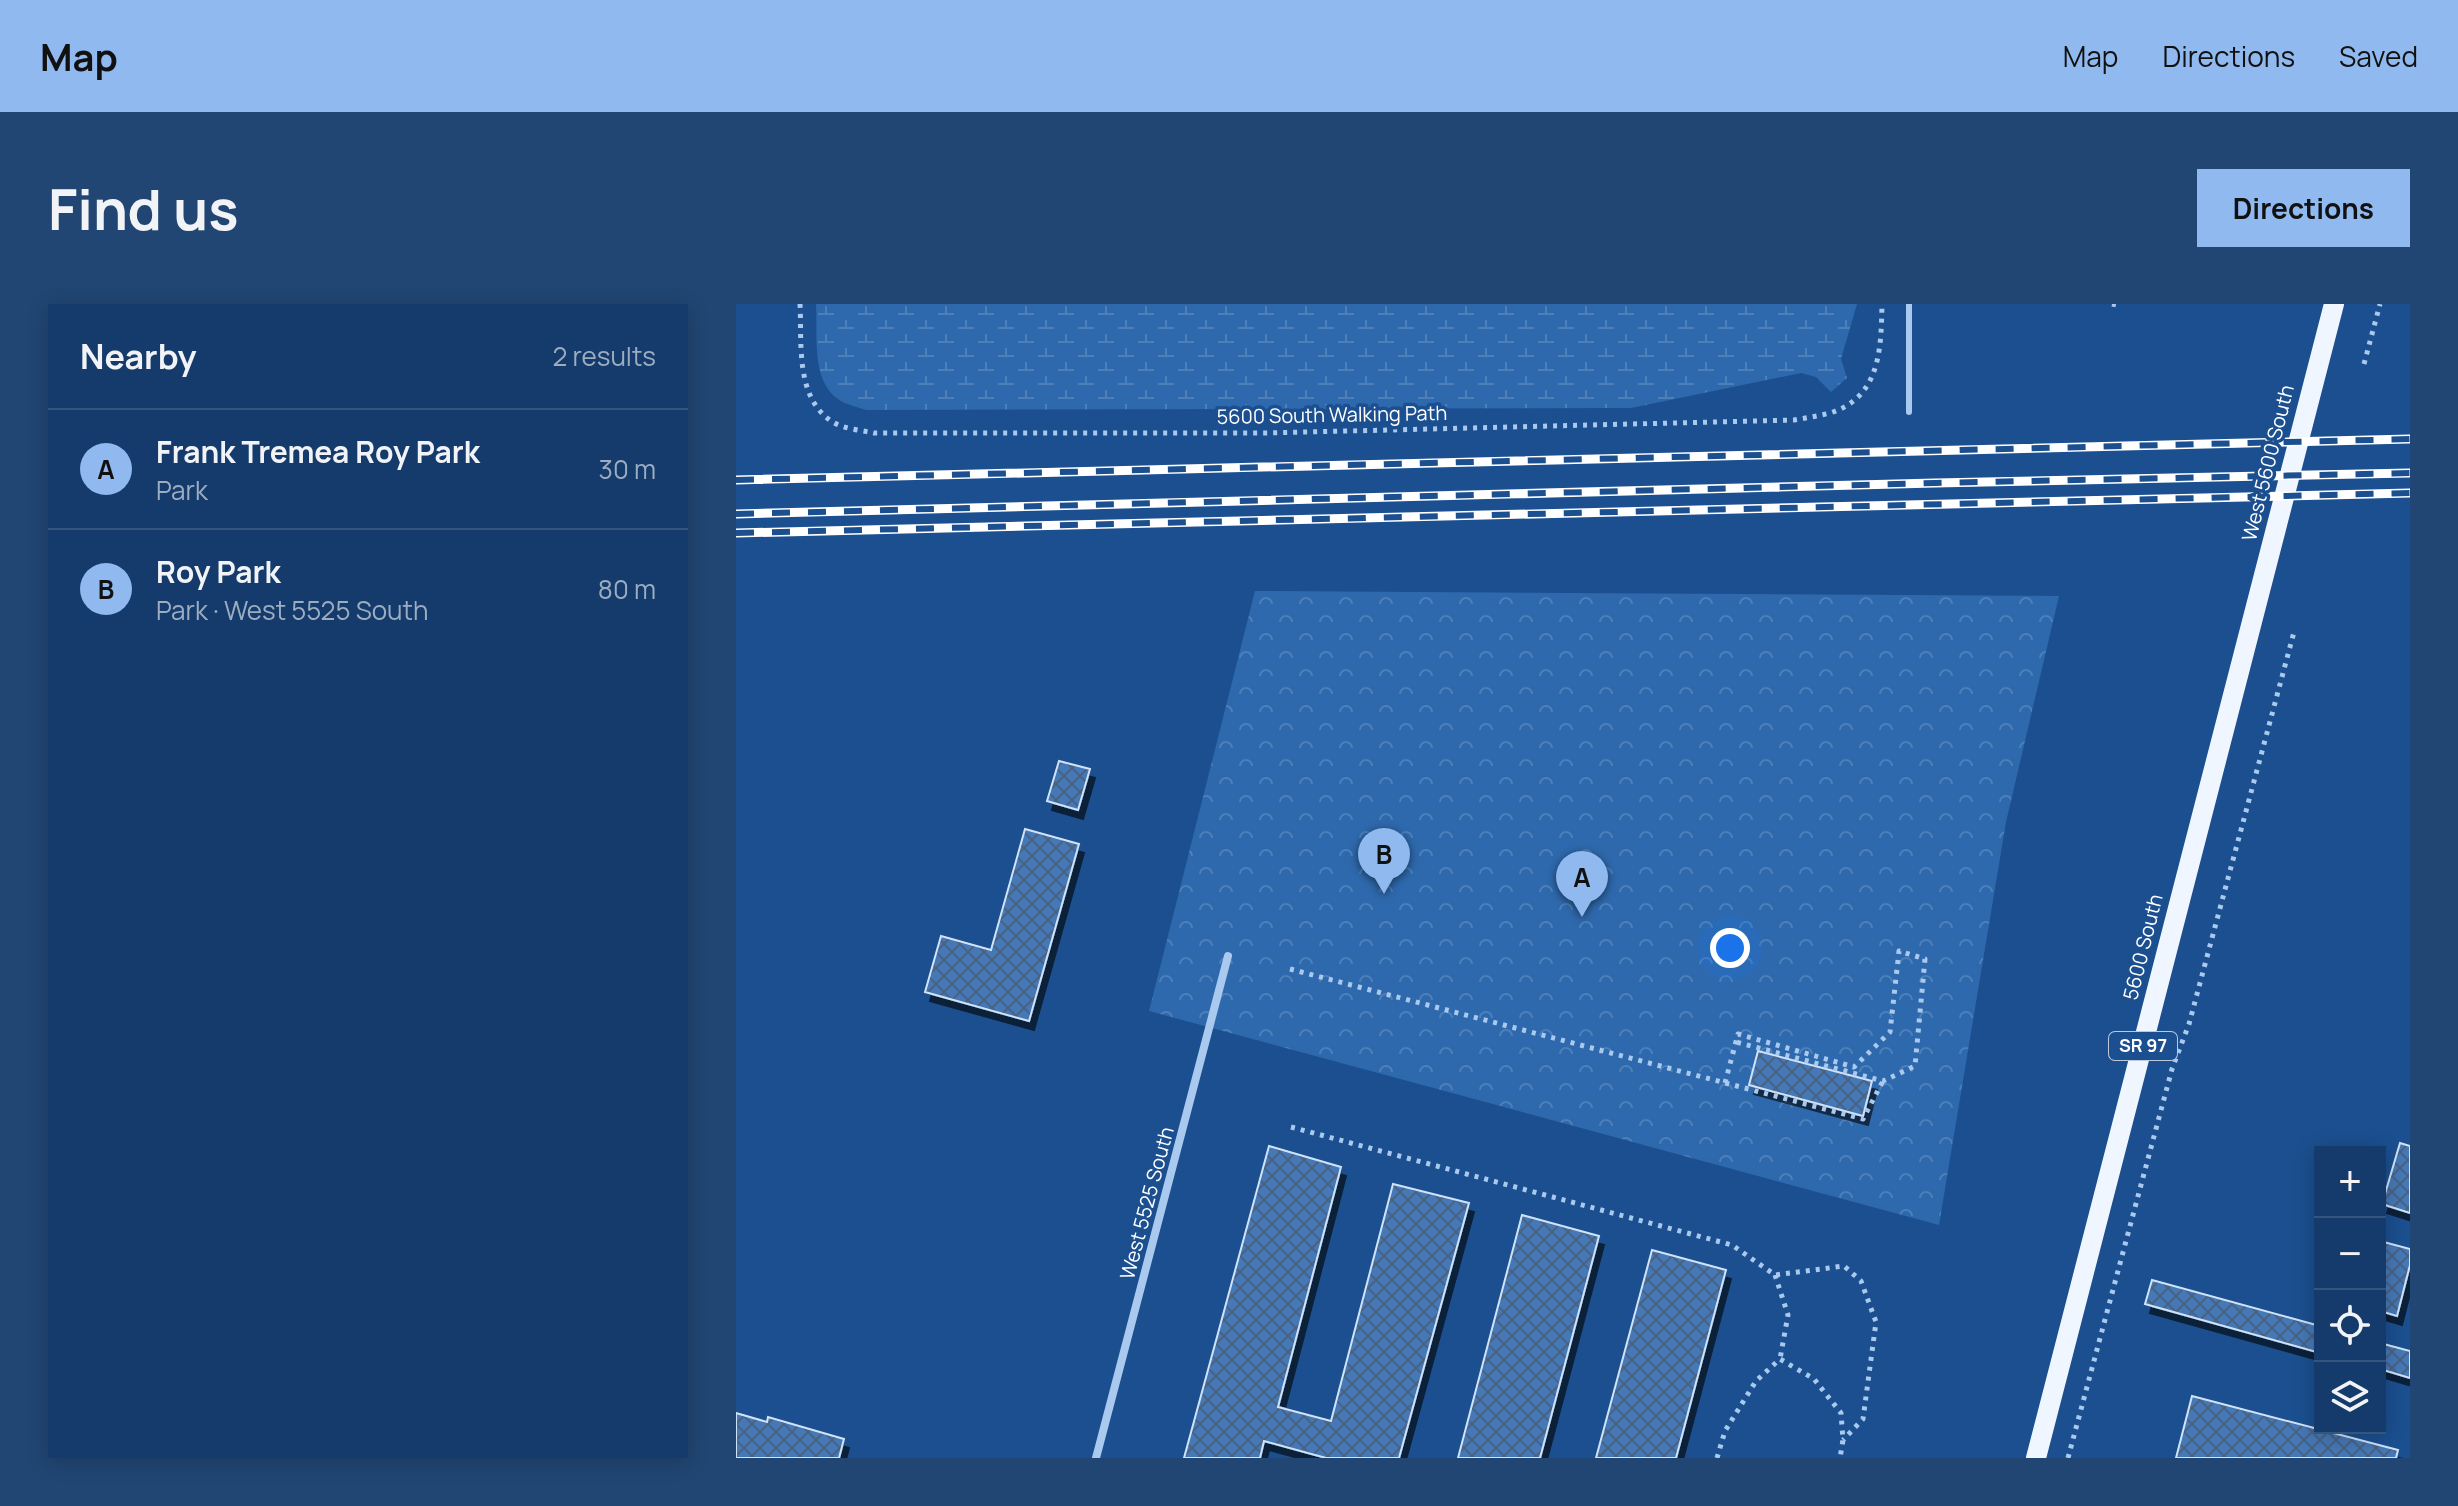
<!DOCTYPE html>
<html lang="en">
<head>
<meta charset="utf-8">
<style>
	:root { --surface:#143b6b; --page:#214673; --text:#f1f3f6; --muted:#9dadc1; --line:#33557e; --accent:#90b9f0 }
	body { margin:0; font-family:Manrope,sans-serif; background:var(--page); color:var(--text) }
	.controls { position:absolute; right:24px; bottom:24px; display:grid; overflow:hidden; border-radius:0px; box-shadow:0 4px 20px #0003 }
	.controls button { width:72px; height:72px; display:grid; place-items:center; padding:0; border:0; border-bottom:2px solid var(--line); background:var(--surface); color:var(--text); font:40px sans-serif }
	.you { position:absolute; left:994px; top:644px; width:28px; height:28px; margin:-20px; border:6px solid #fff; border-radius:50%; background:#1a73e8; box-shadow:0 0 0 12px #1a73e833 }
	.badge { display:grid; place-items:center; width:52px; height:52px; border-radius:50%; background:var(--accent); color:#111; font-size:26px; font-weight:700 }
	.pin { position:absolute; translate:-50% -66px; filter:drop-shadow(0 2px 4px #0008) }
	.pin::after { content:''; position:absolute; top:42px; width:28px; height:24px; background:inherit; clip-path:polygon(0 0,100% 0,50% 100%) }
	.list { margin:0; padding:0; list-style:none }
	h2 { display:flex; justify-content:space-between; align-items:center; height:104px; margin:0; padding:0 32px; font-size:34px }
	h2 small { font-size:26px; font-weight:400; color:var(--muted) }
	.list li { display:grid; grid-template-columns:52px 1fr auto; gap:24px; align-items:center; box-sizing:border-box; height:120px; padding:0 32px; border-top:2px solid var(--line) }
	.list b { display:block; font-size:30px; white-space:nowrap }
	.list p { margin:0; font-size:26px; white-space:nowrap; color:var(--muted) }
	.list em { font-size:26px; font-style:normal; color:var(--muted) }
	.icon { flex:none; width:44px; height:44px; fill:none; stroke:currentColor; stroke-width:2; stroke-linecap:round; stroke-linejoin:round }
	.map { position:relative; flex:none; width:1674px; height:1154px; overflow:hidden; border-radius:0px }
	header { display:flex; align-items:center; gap:48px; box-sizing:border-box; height:112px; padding:0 40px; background:var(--accent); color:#111 }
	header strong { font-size:38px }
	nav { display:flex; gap:44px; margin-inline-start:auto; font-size:28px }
	.intro { display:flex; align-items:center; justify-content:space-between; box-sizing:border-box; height:192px; padding:0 48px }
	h1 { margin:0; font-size:56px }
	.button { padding:20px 36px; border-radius:0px; background:var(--accent); color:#111; font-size:28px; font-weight:700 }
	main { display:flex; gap:48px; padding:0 48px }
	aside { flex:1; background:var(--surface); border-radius:0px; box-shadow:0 4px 20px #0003 }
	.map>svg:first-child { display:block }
	.forest { fill:url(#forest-crowns) }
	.wetland { fill:url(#wetland-marsh) }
	.building { fill:url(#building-cross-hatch); stroke:#cfe3fa; stroke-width:2; filter:url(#shadow) }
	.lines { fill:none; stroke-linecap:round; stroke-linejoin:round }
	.path { stroke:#a9c9ee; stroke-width:5; stroke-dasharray:4 6; stroke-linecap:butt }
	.service { stroke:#a9c9ee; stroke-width:6 }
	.minor { stroke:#a9c9ee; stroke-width:8 }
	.primary { stroke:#f0f6ff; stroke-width:20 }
	.rail-casing { stroke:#fff; stroke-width:9 }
	.rail { stroke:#1b4f8f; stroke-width:6; stroke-dasharray:18; stroke-linecap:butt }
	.labels { text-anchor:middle; stroke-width:7; stroke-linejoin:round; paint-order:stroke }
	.shield { fill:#1b4f8f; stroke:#bbcadd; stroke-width:2 }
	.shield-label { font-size:18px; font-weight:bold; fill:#fff }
	.street-label { font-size:20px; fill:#fff; stroke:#1b4f8f }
</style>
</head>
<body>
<header>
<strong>Map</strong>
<nav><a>Map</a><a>Directions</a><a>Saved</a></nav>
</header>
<div class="intro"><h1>Find us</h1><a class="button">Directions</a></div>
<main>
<aside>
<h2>Nearby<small>2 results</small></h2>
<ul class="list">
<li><span class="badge">A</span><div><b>Frank Tremea Roy Park</b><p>Park</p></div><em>30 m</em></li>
<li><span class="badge">B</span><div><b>Roy Park</b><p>Park · West 5525 South</p></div><em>80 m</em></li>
</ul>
</aside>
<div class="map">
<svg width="1674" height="1154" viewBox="0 0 1674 1154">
	<defs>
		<pattern id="forest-crowns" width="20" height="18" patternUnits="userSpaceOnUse" patternTransform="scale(2)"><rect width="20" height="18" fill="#2e69ad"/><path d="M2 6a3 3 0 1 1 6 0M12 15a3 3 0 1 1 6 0" fill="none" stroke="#4d80b9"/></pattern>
		<pattern id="wetland-marsh" width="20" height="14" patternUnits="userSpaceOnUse" patternTransform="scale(2)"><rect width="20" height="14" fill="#2e69ad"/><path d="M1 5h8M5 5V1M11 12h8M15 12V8" fill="none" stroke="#4d80b9"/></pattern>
		<pattern id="building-cross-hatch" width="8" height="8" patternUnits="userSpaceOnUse" patternTransform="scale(2)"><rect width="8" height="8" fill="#4478b7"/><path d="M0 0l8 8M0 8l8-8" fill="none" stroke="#486282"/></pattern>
		<filter id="shadow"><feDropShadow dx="5" dy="9" stdDeviation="0" flood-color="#0009"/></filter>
	</defs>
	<rect width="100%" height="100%" fill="#1b4f8f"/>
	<path class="forest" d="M 519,287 L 1323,292 L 1270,518 L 1203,921 L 413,707 Z"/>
	<path class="wetland" d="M 80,0 L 1121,0 L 1105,55 L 1111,74 L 1095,88 L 1080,73 L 1065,69 L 895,104 L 130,106 C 122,103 112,101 105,97 C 74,79 82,31 80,0 Z"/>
	<path class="building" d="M 323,457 L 354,465 L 342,506 L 311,497 Z
		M 289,525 L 343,540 L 293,717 L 189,688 L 205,632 L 255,646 Z
		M 1022,747 L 1136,777 L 1127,812 L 1013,781 Z
		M 1664,839 L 1674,842 L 1674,909 L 1646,900 Z
		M 533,842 L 605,863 L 542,1103 L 595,1117 L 657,880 L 733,899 L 663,1154 L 590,1154 L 528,1137 L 524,1154 L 448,1154 Z
		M 786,911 L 863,932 L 804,1154 L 722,1154 Z
		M 1644,937 L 1674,945 L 1674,961 L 1661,1012 L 1644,1007 Z
		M 916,946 L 990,966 L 940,1154 L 860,1154 Z
		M 1416,976 L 1584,1022 L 1584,1049 L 1409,1000 Z
		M 1644,1039 L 1674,1047 L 1674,1074 L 1644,1065 Z
		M 1456,1092 L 1662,1146 L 1660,1154 L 1440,1154 Z
		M 0,1109 L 31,1118 L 32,1113 L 108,1135 L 103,1154 L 0,1154 Z"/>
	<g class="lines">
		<path class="path" d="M 64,0 C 66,39 59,92 95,117 C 107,125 124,126 138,129 L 531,129 L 1058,116 C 1070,114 1082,112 1094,109 C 1145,93 1145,44 1146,0
			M 1376,0 L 1381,1
			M 1628,60 L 1644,0
			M 554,665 L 1127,815 L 1147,777
			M 989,779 L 1002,730 L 1118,763 L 1154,728 L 1163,647 L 1189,655 L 1179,762 L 1147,777 L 1000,738
			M 555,823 L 996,941 L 1039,971 L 1108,962 L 1125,977 L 1140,1018 L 1127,1115 L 1107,1136
			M 1039,971 L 1052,1011 L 1044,1055
			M 981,1154 L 989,1127 L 1020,1077 L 1044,1055 L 1078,1075 L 1105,1109 L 1107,1136 L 1104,1154
			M 1332,1154 L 1436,765 L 1453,720 L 1558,328"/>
		<path class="service" d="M 1173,108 L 1173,0"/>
		<path class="minor" d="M 360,1154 L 492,652"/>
		<path class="primary" d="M 1300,1154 L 1598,0"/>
		<g class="rail-casing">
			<path id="rail" d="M 0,176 L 1674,135
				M 0,210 L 1199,179 L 1674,169
				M 0,229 L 1674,189"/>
		</g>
		<use href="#rail" class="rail"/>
	</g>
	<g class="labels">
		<rect class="shield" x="1373" y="728" width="68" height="28" rx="6"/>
		<g class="shield-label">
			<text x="1407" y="748">SR 97</text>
		</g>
		<g class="street-label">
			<text transform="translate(596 111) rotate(-1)" y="7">5600 South Walking Path</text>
			<text transform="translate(1532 159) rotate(-76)" y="7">West 5600 South</text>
			<text transform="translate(1407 643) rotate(-76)" y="7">5600 South</text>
			<text transform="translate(411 899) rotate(-75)" y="7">West 5525 South</text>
		</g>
	</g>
</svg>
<div class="controls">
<button>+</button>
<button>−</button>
<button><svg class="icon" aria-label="locate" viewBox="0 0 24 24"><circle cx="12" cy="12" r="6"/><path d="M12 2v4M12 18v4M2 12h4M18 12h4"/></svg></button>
<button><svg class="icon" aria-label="layers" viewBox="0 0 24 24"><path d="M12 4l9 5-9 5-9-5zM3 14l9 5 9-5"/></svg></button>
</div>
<div class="you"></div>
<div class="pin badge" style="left:846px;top:613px">A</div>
<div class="pin badge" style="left:648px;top:590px">B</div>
</div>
</main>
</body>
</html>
